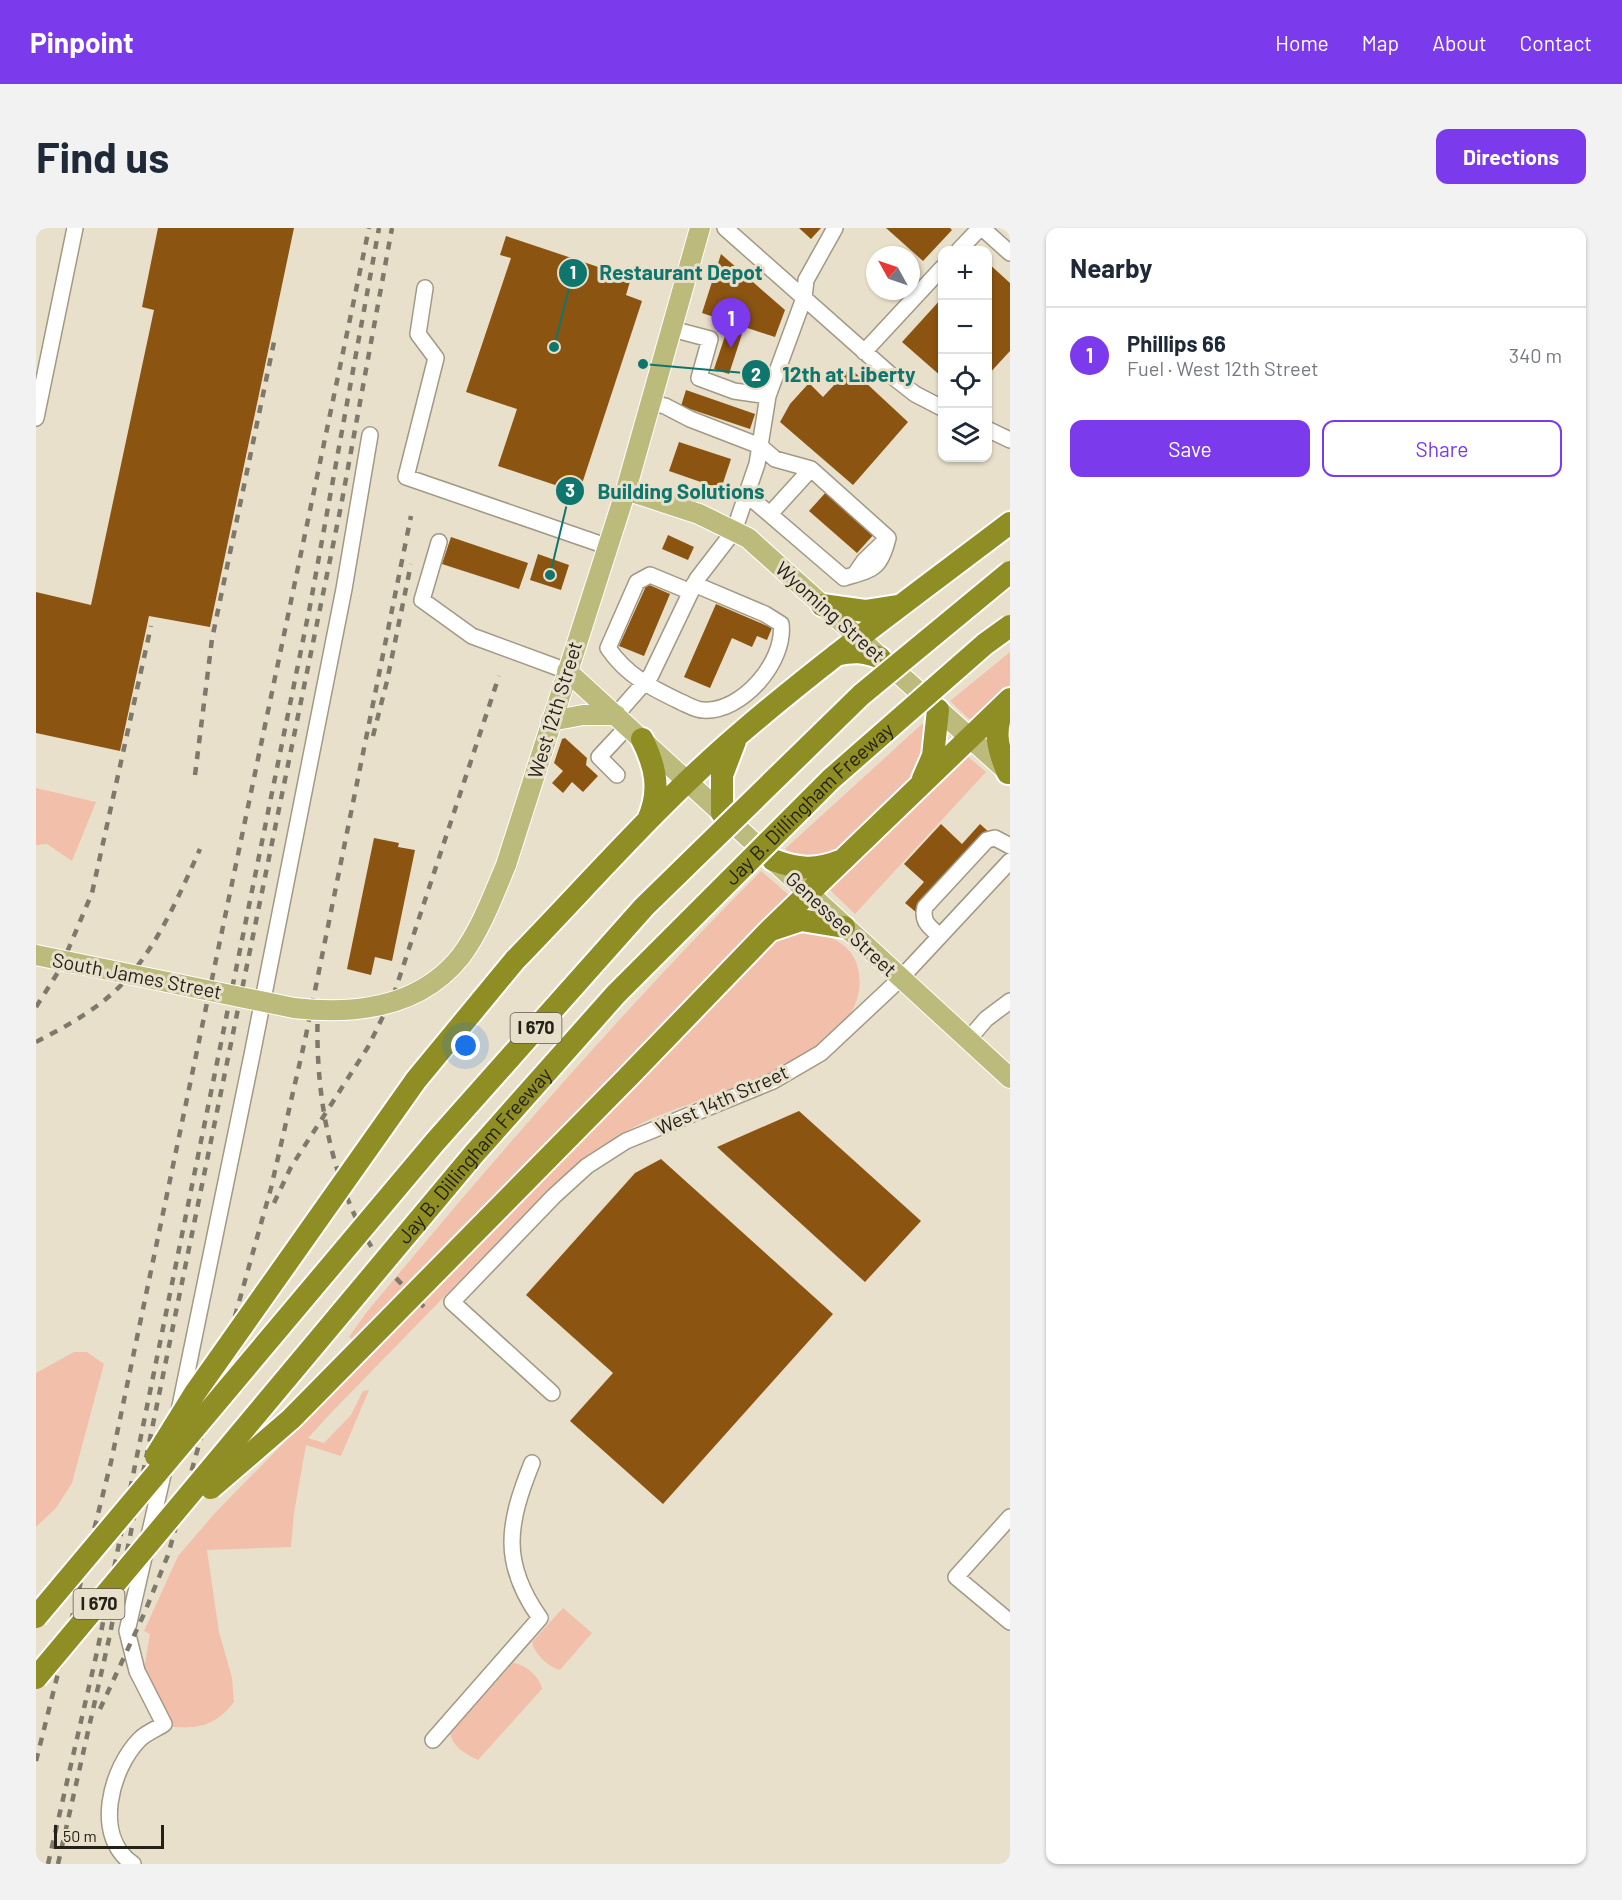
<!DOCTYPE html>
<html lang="en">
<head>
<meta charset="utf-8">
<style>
	:root { --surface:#fff; --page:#f2f2f3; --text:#1f2937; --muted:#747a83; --line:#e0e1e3; --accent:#7c3aed }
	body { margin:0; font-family:Barlow,sans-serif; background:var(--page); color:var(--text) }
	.controls { position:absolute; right:18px; top:18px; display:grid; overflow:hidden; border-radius:12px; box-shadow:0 2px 4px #0004 }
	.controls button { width:54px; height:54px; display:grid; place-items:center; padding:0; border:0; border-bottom:2px solid var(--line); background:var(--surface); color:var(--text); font:30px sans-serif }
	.compass { position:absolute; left:830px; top:18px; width:54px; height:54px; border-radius:50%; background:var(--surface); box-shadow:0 2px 4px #0004; rotate:310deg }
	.scale { position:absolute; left:18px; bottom:15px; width:110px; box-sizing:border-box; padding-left:6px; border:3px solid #242119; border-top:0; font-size:16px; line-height:21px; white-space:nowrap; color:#242119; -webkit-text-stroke:4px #e9e0cb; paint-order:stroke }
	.you { position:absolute; left:430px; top:818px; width:21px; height:21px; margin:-15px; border:4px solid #fff; border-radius:50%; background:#1a73e8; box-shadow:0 0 0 9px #1a73e833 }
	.badge { display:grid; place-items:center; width:39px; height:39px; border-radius:50%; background:var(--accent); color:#fff; font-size:20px; font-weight:700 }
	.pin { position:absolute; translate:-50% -50px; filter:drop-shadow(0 2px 3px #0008) }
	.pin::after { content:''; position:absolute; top:32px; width:21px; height:18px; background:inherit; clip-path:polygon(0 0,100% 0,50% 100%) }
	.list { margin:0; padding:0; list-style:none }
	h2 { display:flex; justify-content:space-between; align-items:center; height:78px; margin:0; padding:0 24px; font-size:26px }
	h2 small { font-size:20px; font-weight:400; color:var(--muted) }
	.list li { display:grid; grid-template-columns:39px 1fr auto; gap:18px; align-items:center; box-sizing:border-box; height:96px; padding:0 24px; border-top:2px solid var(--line) }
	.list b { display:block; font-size:22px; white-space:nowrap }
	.list p { margin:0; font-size:20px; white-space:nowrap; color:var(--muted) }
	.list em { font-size:20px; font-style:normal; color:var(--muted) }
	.actions { display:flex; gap:12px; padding:18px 24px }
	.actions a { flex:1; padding:14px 0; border:2px solid var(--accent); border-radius:12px; text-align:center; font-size:21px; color:var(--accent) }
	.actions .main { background:var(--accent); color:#fff }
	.icon { flex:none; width:33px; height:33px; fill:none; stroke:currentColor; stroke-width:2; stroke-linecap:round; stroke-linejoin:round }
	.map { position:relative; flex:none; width:974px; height:1636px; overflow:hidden; border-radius:12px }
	header { display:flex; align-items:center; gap:36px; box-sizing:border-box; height:84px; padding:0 30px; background:var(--accent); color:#fff }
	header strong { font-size:28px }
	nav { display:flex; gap:33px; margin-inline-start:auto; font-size:21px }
	.intro { display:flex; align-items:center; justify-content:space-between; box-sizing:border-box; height:144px; padding:0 36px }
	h1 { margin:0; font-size:42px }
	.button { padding:15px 27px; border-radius:12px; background:var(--accent); color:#fff; font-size:21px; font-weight:700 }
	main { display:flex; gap:36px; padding:0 36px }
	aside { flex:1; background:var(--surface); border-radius:12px; box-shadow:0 2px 4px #0004 }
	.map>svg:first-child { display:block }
	.green { fill:#f2bfab }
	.building { fill:#8b5410 }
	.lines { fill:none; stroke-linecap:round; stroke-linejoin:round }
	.minor-casing { stroke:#a19985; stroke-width:18 }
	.major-casing { stroke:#fff; stroke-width:22 }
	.highway-casing { stroke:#fff; stroke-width:26 }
	.minor { stroke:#fff; stroke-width:15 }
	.major { stroke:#bcbb7c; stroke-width:20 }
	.highway { stroke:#8f8e24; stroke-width:22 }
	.rail { stroke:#7e796b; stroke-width:4.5; stroke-dasharray:8 8; stroke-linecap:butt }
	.major-bridge-casing { stroke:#fff; stroke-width:22; stroke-linecap:butt }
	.highway-bridge-casing { stroke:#fff; stroke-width:26; stroke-linecap:butt }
	.major-bridge { stroke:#bcbb7c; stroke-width:20 }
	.highway-bridge { stroke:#8f8e24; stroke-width:22 }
	.labels { text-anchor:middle; stroke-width:6; stroke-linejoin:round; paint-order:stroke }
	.shield { fill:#e9e0cb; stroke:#5f5a4e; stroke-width:1.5 }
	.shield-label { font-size:18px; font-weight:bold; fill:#242119 }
	.street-label { font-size:20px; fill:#242119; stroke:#e9e0cb }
	.leader { fill:none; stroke:#0f766e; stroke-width:2 }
	.callout-dot { fill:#0f766e; stroke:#e9e0cb; stroke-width:2 }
	.mark-label { font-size:18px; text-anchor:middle; font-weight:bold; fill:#fff }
	.callout-label { font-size:21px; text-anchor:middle; font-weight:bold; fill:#0f766e; stroke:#e9e0cb; stroke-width:6; stroke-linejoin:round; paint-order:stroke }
</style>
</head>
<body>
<header>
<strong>Pinpoint</strong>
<nav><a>Home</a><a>Map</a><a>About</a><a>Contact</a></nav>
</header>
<div class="intro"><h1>Find us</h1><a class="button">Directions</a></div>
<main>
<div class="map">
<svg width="974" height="1636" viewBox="0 0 974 1636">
	<rect width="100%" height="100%" fill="#e9e0cb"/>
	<path class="green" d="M 974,424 L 974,458 L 939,492 L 933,491 L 914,473 Z
		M 887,495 C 892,510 890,534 880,548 C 872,560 858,570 848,580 C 825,603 784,653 749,621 Z
		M 930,527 L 950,544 L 819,686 L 792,660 Z
		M 0,560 L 60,574 L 36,633 L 11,616 L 0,617 Z
		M 725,643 L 754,668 L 335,1095 L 316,1111 L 313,1109 L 330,1085 C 456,933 585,784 725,643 Z
		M 772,701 C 796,708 820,718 823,746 C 835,832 659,867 602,897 C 569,914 541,934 513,961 L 294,1186 L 272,1210 L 288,1215 L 315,1187 L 327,1163 L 333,1162 L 305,1228 L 270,1217 L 258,1285 L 255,1319 L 171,1322 L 183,1404 L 196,1450 L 198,1474 C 181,1496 165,1501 137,1499 L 115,1454 L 107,1448 L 114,1406 L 108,1403 L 142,1328 L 179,1285 L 741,711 Z
		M 38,1124 L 51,1124 L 68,1136 L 36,1255 L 20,1280 L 0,1299 L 0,1145 Z
		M 527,1380 L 556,1405 L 524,1442 C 512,1439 498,1425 496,1414 Z
		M 477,1435 C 489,1436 504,1449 506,1461 L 442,1532 C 430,1526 416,1519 414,1504 Z"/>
	<path class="building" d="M 122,0 L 258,0 L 174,399 L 113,388 L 84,523 L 0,505 L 0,364 L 55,377 L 118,82 L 106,79 Z
		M 763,0 L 785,0 L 775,11 Z
		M 850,0 L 914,0 L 916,2 L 887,33 Z
		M 470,8 L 595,50 L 590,67 L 606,73 L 543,265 L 462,238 L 481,181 L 430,164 L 475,30 L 464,27 Z
		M 685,26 L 749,82 L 739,109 L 666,85 Z
		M 951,34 L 974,55 L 974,123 L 951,148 Z
		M 906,70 L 906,149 L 866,114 Z
		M 691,102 L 706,106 L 693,146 L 678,141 Z
		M 814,140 L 872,194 L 817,257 L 744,194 L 754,176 L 773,155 L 787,169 Z
		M 650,162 L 719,186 L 714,201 L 645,178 Z
		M 643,214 L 695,231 L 685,261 L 633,243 Z
		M 791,263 L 839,305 L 821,325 L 773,283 Z
		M 632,307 L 658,319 L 652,332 L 626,321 Z
		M 415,309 L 492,335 L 483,361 L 406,336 Z
		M 502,326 L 533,337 L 525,362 L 494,352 Z
		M 611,356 L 634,366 L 608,428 L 583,418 Z
		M 680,376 L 736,400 L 731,412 L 721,408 L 716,419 L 696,410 L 674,460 L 648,449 Z
		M 529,510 L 551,530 L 550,537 L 562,548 L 547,564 L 536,554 L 527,565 L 516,555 L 527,543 L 518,535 L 526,511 Z
		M 905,596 L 926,616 L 944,596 L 955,606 L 881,685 L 869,675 L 888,654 L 868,636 Z
		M 338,610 L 363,615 L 362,619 L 379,622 L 356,733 L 339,729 L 335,747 L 311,741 Z
		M 763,883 L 885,993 L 829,1054 L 681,919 Z
		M 625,931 L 797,1086 L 627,1276 L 534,1193 L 577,1145 L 490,1067 L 599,945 Z"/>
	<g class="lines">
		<g class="minor-casing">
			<path id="minor" d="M 689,0 L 856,148 L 879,166 L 906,180
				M 946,0 L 974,25
				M 923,22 L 944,0
				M 389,60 L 382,106 L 400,130 L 370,249 L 570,318
				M 636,101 L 674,111 L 663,150 L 698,163 L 732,168
				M 828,124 L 906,40
				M 615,175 L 629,178 L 654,191 L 724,218 L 739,231 L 775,241 L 852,310 C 844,342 837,341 808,350 L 710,266
				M 0,190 L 39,0
				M 951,201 L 974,212
				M 734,286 L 775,241
				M 403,314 L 386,372 L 436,408 L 531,443
				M 819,346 L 828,333 L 851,311
				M 655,364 L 614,347 L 601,354 L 572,420 C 591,448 616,460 645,474 C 652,477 660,482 667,482 C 706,485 750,433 745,396 L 729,386 L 658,356
				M 580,487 L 615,447 L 661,351 L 698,303 L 721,236 L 732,168 L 768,70 L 770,52 L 799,0
				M 581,547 L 563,529 L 592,498
				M 904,708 C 894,699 885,694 889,679 L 951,612 L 959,610 L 974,618
				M 932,812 L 950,791 L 974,773
				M 516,1165 L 416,1074 L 518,968 L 551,938 L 590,913 L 737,853 L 785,825 L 864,751 L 974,633
				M 143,1183 L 216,827 L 308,361 L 334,207
				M 974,1289 L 920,1349 L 974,1394
				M 397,1512 L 504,1390 C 464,1334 472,1295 496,1235
				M 97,1636 C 56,1608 75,1540 104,1511 C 110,1505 120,1501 128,1496 L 101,1443 L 91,1403 L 129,1238"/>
		</g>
		<g class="major-casing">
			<path id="major" d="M 590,262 L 663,286 L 712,310 L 973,545
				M 531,443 L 974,850
				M 515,493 L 547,487 L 580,487
				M 470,637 L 590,262 L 664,0"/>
		</g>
		<g class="highway-casing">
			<path id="highway" d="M 786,377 L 829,383 L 861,378
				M 800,427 C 817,423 828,423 844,430
				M 969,478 C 956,501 962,522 972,545
				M 606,511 C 620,539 625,563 612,592
				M 887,551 L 897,528 L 902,482
				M 686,585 L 686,547 L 699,513
				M 737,632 C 761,641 780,643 804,633
				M 738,701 L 765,692 L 808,699
				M 479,732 C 552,657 622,576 701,508 C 788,433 882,365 974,295
				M 592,849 L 734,702 L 974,471"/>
		</g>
		<use href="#minor" class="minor"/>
		<use href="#major" class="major"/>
		<use href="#highway" class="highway"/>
		<path class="rail" d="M 337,508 L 351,453 L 375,336
			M 159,547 L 176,411 L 238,114
			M 0,779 L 24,741 L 56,665 L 115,398
			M 282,780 C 278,862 294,953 338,1023 C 352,1044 373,1063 390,1081
			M 0,814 C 27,800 55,785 78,764 C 118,727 142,670 164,621
			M 238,975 L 255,939 L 332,819 L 358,766 L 463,448
			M 64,1481 L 108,1386 L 132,1327 L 235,960 L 269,812 L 375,288
			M 0,1533 L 75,1234 L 333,0
			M 12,1636 L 61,1424 L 274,378 L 343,0
			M 22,1636 L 73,1411 L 305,278 L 356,0"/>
		<g class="major-bridge-casing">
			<path id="major-bridge" d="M 0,727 L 258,780 C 319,787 384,780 425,728 C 445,701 457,668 470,637"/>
		</g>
		<g class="highway-bridge-casing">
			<g id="highway-bridge">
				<path d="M 120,1228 L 159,1165 L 380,852 L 479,732"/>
				<path d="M 175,1260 L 255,1191 L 592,849"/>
				<path d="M 0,1389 L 399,914 L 608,679 L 825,467 L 974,344"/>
				<path id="s1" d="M 0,1450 L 438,926 L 580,766 L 795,551 L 949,416 L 974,398"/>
			</g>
		</g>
		<use href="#major-bridge" class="major-bridge"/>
		<use href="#highway-bridge" class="highway-bridge"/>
	</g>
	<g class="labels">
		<g class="shield">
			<rect x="474.5" y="785" width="51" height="30" rx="4.5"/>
			<rect x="37.5" y="1361" width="51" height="30" rx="4.5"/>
		</g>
		<g class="shield-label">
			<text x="500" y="806">I 670</text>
			<text x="63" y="1382">I 670</text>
		</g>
		<g class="street-label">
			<text transform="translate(794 384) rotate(42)" y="7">Wyoming Street</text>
			<text transform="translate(519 482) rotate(-73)" y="7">West 12th Street</text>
			<text dy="7" stroke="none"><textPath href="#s1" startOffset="1168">Jay B. Dillingham Freeway</textPath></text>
			<text transform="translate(805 696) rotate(43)" y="7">Genessee Street</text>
			<text transform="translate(101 748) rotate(11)" y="7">South James Street</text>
			<text transform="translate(686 872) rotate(-24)" y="7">West 14th Street</text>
			<text dy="7" stroke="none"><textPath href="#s1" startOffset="682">Jay B. Dillingham Freeway</textPath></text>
		</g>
	</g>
	<path class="leader" d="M518 119L537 45M607 136L720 146M514 347L534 263"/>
	<g class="callout-dot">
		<circle cx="518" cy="119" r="6"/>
		<circle cx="607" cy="136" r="6"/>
		<circle cx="514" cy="347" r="6"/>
		<circle cx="537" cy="45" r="15"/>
		<circle cx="720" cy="146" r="15"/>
		<circle cx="534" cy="263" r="15"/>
	</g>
	<g class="mark-label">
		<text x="537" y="51">1</text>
		<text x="720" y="153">2</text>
		<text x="534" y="269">3</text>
	</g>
	<g class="callout-label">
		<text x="645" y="52">Restaurant Depot</text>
		<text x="813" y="154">12th at Liberty</text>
		<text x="645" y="271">Building Solutions</text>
	</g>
</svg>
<div class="controls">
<button>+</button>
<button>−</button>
<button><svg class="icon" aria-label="locate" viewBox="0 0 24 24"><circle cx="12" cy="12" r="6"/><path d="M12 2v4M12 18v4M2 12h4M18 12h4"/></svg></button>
<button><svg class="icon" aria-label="layers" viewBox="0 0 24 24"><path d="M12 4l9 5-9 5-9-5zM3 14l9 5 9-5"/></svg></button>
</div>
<svg class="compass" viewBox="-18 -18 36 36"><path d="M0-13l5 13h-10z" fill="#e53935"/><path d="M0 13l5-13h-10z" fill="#747a83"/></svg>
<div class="scale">50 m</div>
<div class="you"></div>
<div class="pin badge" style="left:695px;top:120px">1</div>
</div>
<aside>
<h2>Nearby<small></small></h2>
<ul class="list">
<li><span class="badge">1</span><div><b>Phillips 66</b><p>Fuel · West 12th Street</p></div><em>340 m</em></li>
</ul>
<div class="actions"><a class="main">Save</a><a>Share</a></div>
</aside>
</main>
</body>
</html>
